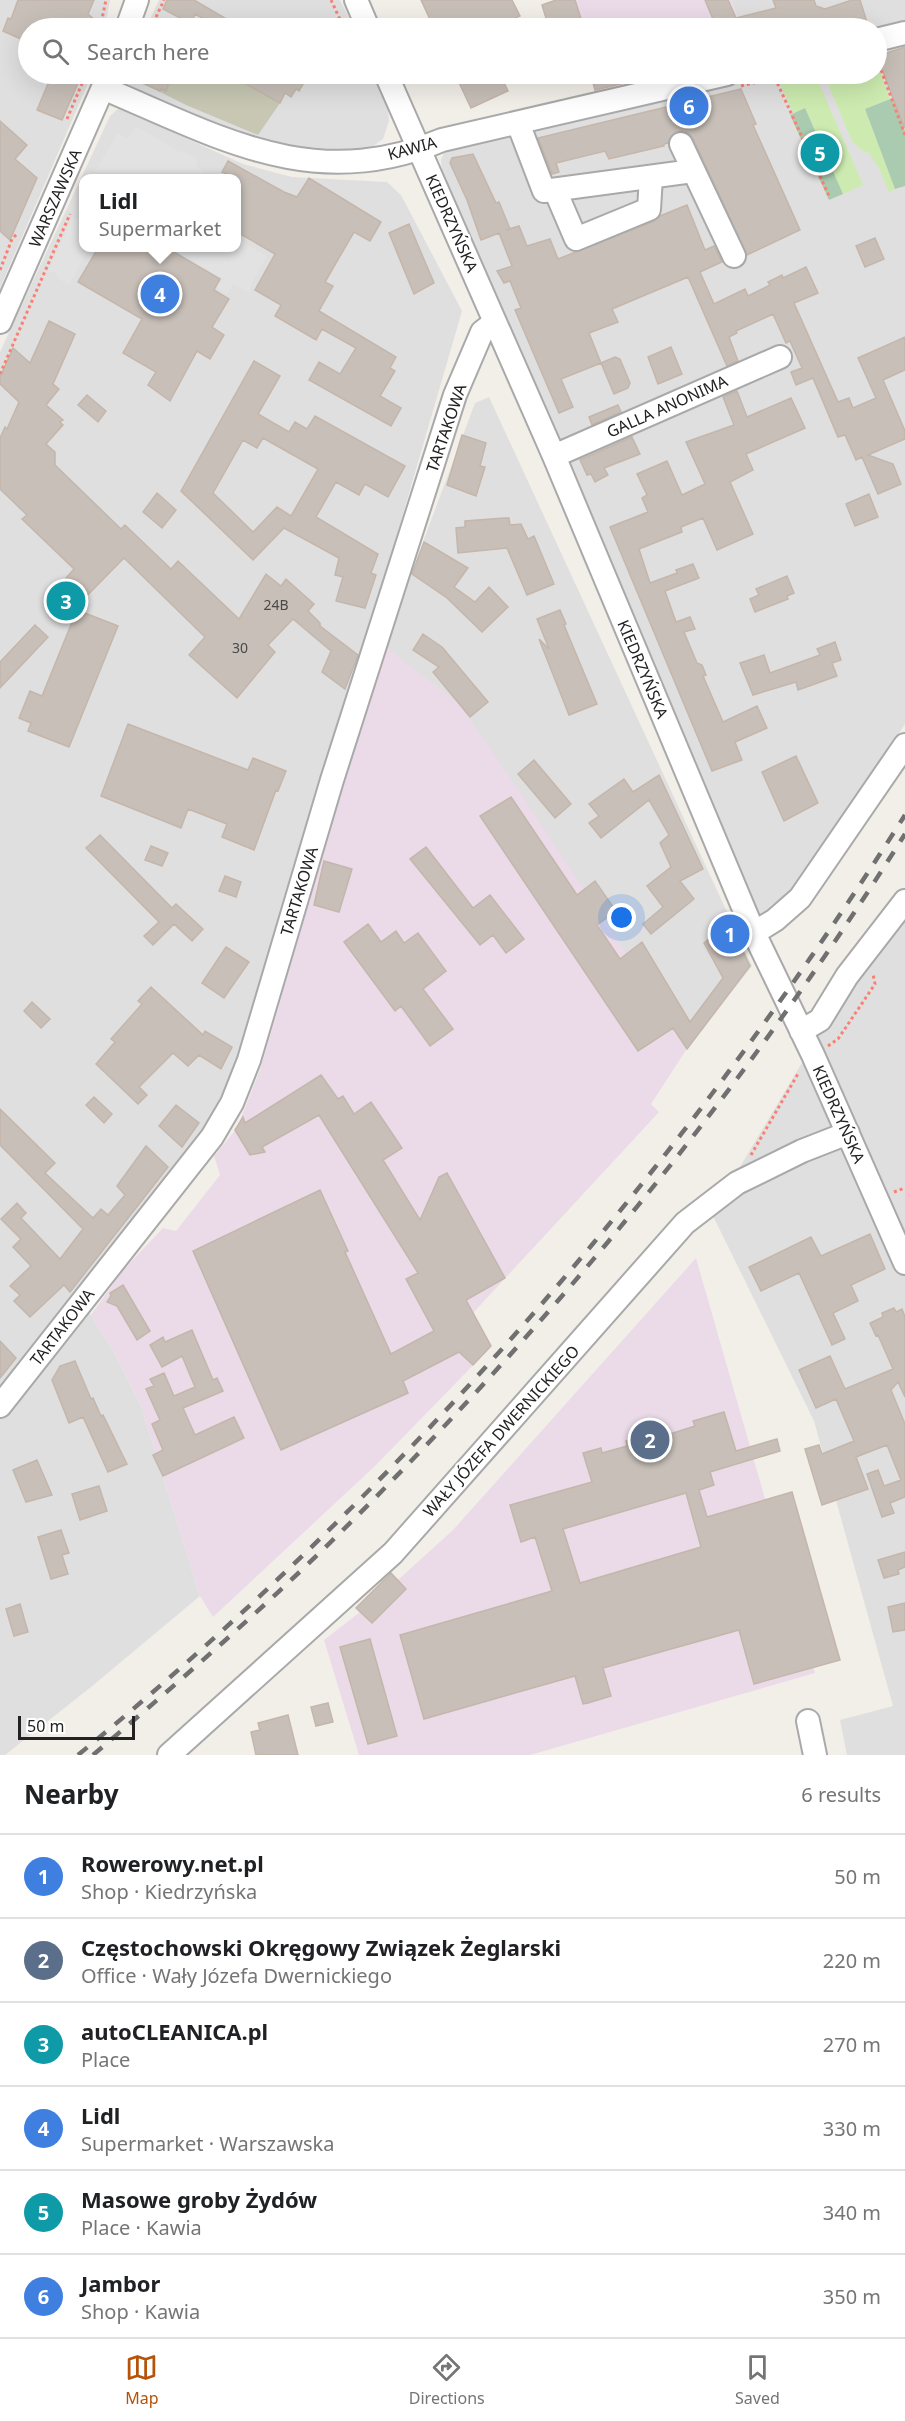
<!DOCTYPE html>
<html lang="en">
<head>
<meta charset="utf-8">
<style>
	:root { --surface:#fff; --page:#f6f6f6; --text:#202124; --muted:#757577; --line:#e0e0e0; --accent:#b45309 }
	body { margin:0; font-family:"Noto Sans",sans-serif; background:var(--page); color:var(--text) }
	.scale { position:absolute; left:18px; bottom:15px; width:117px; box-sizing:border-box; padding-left:6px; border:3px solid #222; border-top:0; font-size:16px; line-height:21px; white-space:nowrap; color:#222; -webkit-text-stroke:4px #fff; paint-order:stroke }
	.you { position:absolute; left:622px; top:918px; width:21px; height:21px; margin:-15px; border:4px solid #fff; border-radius:50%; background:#1a73e8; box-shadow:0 0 0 9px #1a73e833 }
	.badge { display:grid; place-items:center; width:39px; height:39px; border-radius:50%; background:var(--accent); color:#fff; font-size:20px; font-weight:700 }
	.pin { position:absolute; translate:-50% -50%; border:3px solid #fff; box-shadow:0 2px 6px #0006 }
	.popup { position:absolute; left:79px; top:174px; width:162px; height:78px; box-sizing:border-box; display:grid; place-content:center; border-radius:12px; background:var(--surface); filter:drop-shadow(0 2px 4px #0005); font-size:20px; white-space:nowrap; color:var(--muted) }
	.popup b { font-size:22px; color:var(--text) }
	.popup::after { content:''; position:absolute; left:50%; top:100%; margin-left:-12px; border:12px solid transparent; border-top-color:var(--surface) }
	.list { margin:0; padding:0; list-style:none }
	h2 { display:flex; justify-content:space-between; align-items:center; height:78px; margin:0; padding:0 24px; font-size:26px }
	h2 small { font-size:20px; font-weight:400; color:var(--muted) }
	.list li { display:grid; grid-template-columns:39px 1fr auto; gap:18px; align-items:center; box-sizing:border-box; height:84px; padding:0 24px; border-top:2px solid var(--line) }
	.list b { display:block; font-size:22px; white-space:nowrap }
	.list p { margin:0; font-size:20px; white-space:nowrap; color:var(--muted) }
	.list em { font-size:20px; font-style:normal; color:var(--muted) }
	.icon { flex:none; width:33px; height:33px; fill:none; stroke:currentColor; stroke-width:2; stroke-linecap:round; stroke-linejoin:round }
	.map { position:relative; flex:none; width:905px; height:1755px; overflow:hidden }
	.search { position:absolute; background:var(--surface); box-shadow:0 6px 24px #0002; left:18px; right:18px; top:18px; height:66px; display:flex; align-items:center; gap:15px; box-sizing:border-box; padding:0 21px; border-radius:33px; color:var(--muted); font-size:22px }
	.sheet { height:582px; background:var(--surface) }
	nav { display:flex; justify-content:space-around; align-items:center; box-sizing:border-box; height:84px; border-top:2px solid var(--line); background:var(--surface); font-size:16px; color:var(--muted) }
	nav a { display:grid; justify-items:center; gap:3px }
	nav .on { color:var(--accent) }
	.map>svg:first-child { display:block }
	.residential { fill:#e0dfdf; fill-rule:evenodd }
	.industrial { fill:#ebdbe8 }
	.construction { fill:#c7c7b4 }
	.grass { fill:#cdebb0 }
	.cemetery { fill:#aacbaf }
	.parking { fill:#e2e2e2 }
	.building { fill:#c7bfb8; stroke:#c4b6ab; stroke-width:1.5; fill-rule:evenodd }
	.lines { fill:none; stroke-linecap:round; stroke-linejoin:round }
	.minor-casing { stroke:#a9a9a9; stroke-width:26 }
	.path { stroke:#fa8072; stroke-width:3; stroke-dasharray:3 3; stroke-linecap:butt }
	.minor { stroke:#fff; stroke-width:22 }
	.rail { stroke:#707070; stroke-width:4.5; stroke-dasharray:12 12; stroke-linecap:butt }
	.labels { text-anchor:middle; stroke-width:4.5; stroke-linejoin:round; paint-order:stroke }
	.number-label { font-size:14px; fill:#4b4948 }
	.street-label { font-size:16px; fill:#222; stroke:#fff }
</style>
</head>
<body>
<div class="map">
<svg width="905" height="1755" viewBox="0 0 905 1755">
	<rect width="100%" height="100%" fill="#f2efe9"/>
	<path class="residential" d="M 0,0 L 110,0 L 105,28 L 28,28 L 28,74 L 92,74 L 0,288 Z
		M 159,0 L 340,0 L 354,28 L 146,28 Z
		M 731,0 L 905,0 L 905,26 L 876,28 L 742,28 Z
		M 905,41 L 905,724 L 802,879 L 776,908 L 761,917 L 753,913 L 442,171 L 441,160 L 444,153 L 462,143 L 762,74 L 876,74 L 877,48 Z
		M 127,74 L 375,74 L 387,100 L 389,121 L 383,139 L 369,149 L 332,154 L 246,138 L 141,92 L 130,86 L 126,80 Z
		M 119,108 L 243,164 L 292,177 L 387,182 L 401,195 L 462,311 L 278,944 L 227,1100 L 0,1391 L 0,352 L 110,116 ZM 84,178 L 237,178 L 237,248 L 84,248 Z
		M 489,397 L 752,966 L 688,1047 L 384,646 L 475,403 Z
		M 905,910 L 905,1755 L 847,1755 L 840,1720 L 893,1706 L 814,1421 L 712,1214 L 847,987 Z
		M 85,1309 L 91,1315 L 114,1352 L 141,1406 L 200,1596 L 91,1687 L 5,1755 L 0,1755 L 0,1415 Z"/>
	<path class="industrial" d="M 564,0 L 731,0 L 742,28 L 574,28 Z
		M 589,74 L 676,74 L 595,93 Z
		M 384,646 L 459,704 L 515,785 L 688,1047 L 651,1104 L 659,1112 L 473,1313 L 490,1348 L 374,1467 L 213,1617 L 200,1596 L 141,1406 L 114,1352 L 91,1315 L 124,1269 L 163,1228 L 176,1231 L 220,1175 L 214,1156 L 237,1128 L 260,1070 Z
		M 696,1258 L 815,1673 L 530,1755 L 359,1755 L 324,1640 L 378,1598 L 453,1530 Z"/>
	<path class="construction" d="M 136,74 L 227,74 L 280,103 L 258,135 L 186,105 L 134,79 Z"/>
	<path class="grass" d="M 877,63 L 890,99 L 865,109 L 895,189 L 889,192 L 879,168 L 869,153 L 863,151 L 852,141 L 824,74 L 876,74 Z
		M 802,74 L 815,74 L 863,185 L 843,194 L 805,108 L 793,113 L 778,79 Z"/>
	<path class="cemetery" d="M 893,98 L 905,131 L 905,186 L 895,189 L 865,109 Z
		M 805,108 L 843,194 L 829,200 L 790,115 Z"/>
	<path class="parking" d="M 136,126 L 181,153 L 182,151 L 197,158 L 196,166 L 203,171 L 198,178 L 91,178 L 118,133 L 128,139 Z
		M 72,218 L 79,220 L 83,219 L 84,248 L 89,248 L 69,285 L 58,279 L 57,274 L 48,271 Z
		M 237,239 L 267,256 L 252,282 L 249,293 L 233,284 L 227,294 L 217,288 L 223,279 L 171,248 L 237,248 Z"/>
	<path class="building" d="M 18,0 L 94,0 L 88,14 L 104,28 L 28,28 L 28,39 L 23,37 L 21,39 L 3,31 L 8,18 L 11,19 Z
		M 167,0 L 194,0 L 235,24 L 232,28 L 220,28 L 195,14 L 191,24 L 163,9 Z
		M 421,0 L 512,0 L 520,16 L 495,28 L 434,28 Z
		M 556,0 L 575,0 L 584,28 L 549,28 L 542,5 Z
		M 705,0 L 728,0 L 736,18 L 776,8 L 773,0 L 814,0 L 816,6 L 825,9 L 852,0 L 860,0 L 867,22 L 845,28 L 714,28 L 715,24 Z
		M 905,47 L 905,127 L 904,127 L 877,56 Z
		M 52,74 L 82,74 L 62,120 L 37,110 Z
		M 122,74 L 165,74 L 169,82 L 166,91 L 161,89 L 160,91 Z
		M 228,74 L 309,74 L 299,91 L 296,89 L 291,97 L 285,93 L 280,103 Z
		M 455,74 L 500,74 L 508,91 L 471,108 Z
		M 591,74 L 644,74 L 645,78 L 595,90 Z
		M 741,89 L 756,124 L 753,125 L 800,230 L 747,255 L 693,138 L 688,133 L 682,131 L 675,132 L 668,143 L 664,144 L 664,146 L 609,159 L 605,151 L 556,163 L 559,172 L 552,174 L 538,138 Z
		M 0,121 L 27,145 L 15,159 L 37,178 L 10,240 L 0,231 Z
		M 473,154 L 496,203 L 499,202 L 510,229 L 506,230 L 519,226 L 527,246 L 550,239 L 558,259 L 654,221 L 660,216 L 687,205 L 705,250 L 714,246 L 722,262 L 700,272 L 714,304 L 745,289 L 748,296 L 770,285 L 768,282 L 782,275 L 783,278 L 806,267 L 818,293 L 794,303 L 838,402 L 849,398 L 853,408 L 876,398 L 858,358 L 905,337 L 905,370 L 883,380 L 905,431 L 905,439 L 868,455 L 893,464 L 901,484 L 878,494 L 862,457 L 856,460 L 845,435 L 838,437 L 813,378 L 796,385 L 791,372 L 802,368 L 790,341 L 786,343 L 773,314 L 736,331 L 737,333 L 729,337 L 738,361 L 727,366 L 688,277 L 612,309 L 618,322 L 589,333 L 601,363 L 561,379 L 573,407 L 559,413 L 515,310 L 521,308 L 510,281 L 504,283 L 497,271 L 512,266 L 499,233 L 481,240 L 467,200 L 450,163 L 452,158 Z
		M 228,161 L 284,192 L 297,197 L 309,178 L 381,222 L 370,241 L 354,232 L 325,282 L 333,286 L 319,311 L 396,357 L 390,368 L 395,371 L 380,396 L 401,408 L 391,426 L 309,380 L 319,362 L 340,374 L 356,348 L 322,329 L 316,340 L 275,316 L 281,305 L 255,290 L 275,254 L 237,232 L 237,178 L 222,172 Z
		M 409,224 L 434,283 L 414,294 L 389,233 Z
		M 875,238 L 884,259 L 865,267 L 856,246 Z
		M 98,248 L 167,248 L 220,279 L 214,290 L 229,299 L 212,327 L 224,335 L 210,359 L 197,351 L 170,401 L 148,385 L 156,372 L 123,353 L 142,319 L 78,282 Z
		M 49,321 L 75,334 L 53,384 L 59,389 L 46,405 L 63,420 L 60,422 L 63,425 L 46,444 L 55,452 L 55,465 L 121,529 L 125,525 L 171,569 L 178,561 L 239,619 L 266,574 L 281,586 L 286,579 L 314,604 L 308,611 L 320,623 L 320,626 L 358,655 L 345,689 L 322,672 L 331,651 L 293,619 L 268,645 L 275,652 L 237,698 L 189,655 L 205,637 L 124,558 L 69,614 L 51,595 L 74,569 L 22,519 L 27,515 L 0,489 L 0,438 L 5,427 L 7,429 L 19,402 L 0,384 L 0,377 L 13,348 L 30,363 Z
		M 671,347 L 682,374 L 658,384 L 648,357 Z
		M 615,357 L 620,359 L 630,383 L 628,388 L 614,394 L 601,363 Z
		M 254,361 L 280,376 L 258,414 L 289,432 L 295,422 L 307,429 L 315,416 L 405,466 L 388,497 L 365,484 L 359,495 L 336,482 L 316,517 L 378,554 L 371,573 L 376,575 L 365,608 L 336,601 L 343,577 L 335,575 L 339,558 L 284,528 L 253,560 L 181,491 ZM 263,438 L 318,469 L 291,516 L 277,507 L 253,532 L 213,493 L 243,440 L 257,448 Z
		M 737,391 L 747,417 L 791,398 L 805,428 L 746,454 L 753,470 L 730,482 L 753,534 L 717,550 L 703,518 L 681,527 L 682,532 L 639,549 L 650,583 L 677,573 L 676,570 L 693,564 L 699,578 L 665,591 L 676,622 L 690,617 L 695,629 L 684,632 L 697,663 L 702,665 L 706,675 L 703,676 L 723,722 L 757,706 L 767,728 L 735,742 L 742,760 L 712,771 L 610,527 L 648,512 L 642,498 L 647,495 L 637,474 L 667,461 L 682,495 L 705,484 L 686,442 L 734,425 L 723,397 Z
		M 87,395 L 106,411 L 98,422 L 78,405 Z
		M 618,405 L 621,412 L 592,425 L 589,417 Z
		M 462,435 L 486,443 L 480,466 L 485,467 L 476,496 L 447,485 Z
		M 632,437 L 640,454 L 604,468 L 608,475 L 595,482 L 591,474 L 587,475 L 580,460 Z
		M 157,493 L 176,510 L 162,528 L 143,512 Z
		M 869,494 L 878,517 L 855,526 L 846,504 Z
		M 504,518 L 509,518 L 510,525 L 521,524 L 528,539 L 534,536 L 554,584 L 527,595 L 507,548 L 458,553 L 456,528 L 465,527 L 465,521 Z
		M 424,542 L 468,568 L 454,587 L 475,602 L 489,587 L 508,607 L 482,632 L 447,598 L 412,574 Z
		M 787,576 L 794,593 L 787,596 L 788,599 L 755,612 L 750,599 L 759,595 L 756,589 Z
		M 77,610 L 118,626 L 69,747 L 28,731 L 31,723 L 19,718 L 30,691 L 42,696 Z
		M 560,610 L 566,624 L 564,625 L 597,704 L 569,715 L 539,639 L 549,649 L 537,619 Z
		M 35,625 L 48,637 L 0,688 L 0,662 Z
		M 423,634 L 442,647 L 488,702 L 470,717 L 433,672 L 439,667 L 413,650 Z
		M 835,642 L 841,660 L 832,663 L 837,676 L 798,690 L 796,682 L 753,695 L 740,663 L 764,655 L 770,673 L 820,655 L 817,649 Z
		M 128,724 L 248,770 L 253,758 L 286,771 L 278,791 L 276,790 L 254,850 L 222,837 L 227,824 L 188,809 L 181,828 L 101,796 Z
		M 796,756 L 818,803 L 784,821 L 762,772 Z
		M 534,760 L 571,804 L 555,818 L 518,774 Z
		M 659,775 L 703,869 L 680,881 L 694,899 L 651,934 L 643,924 L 663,907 L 647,886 L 671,867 L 660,843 L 669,835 L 649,800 L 601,838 L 589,823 L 599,816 L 589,804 L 624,779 L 633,792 Z
		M 511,797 L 577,895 L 595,881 L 616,911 L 597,925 L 620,959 L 642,942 L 690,1022 L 723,978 L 704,943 L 729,923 L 750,966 L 687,1049 L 673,1028 L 638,1051 L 480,816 Z
		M 100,835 L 172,908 L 176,904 L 203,929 L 192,941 L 174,924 L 153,945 L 144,936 L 159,922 L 86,848 Z
		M 151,846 L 168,853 L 162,866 L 145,860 Z
		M 426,847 L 473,908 L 490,895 L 524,939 L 506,953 L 493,935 L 480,945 L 410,859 Z
		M 324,861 L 352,869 L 339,912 L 314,905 Z
		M 225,876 L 241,882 L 236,897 L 219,891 Z
		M 368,924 L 381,942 L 396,931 L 404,943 L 418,933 L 446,971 L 423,989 L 453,1029 L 430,1046 L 401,1006 L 395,1011 L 344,942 Z
		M 226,947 L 249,962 L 224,998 L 202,983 Z
		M 151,987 L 203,1035 L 205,1031 L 232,1047 L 221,1069 L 199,1055 L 188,1066 L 173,1053 L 139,1087 L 147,1095 L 138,1104 L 96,1064 L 115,1042 L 111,1039 L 142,1004 L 138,1001 Z
		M 32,1002 L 50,1019 L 41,1028 L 24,1011 Z
		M 321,1075 L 338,1099 L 343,1096 L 354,1114 L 371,1102 L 402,1148 L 383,1160 L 420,1220 L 439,1177 L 447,1173 L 505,1278 L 466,1300 L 491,1346 L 473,1365 L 459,1352 L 403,1381 L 408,1393 L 281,1450 L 193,1251 L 320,1190 L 348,1251 L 345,1252 L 391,1354 L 434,1331 L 406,1279 L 418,1273 L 319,1115 L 262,1147 L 265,1152 L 250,1155 L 235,1130 L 243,1117 L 245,1123 Z
		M 94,1097 L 112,1114 L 104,1123 L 86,1105 Z
		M 176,1105 L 199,1123 L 182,1147 L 159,1126 Z
		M 0,1109 L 55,1163 L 45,1173 L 93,1218 L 101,1209 L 108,1215 L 125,1195 L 117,1186 L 146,1146 L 168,1167 L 70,1292 L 64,1285 L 30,1317 L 14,1301 L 20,1295 L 10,1286 L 31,1266 L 13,1247 L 21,1239 L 1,1219 L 17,1203 L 26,1213 L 21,1218 L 60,1259 L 83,1229 L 0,1145 Z
		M 870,1234 L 885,1269 L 851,1285 L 858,1301 L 833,1313 L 845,1339 L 832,1345 L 799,1273 L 761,1291 L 749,1267 L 811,1237 L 821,1256 Z
		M 123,1285 L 150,1331 L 137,1340 L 117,1306 L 107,1302 L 111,1296 L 110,1293 Z
		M 894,1308 L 896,1312 L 902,1309 L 905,1317 L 905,1397 L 898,1382 L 891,1390 L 905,1424 L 905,1497 L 890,1503 L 894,1513 L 882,1517 L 867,1474 L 878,1470 L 884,1486 L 901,1480 L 887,1445 L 856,1457 L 868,1489 L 822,1505 L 805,1449 L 819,1445 L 822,1454 L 854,1441 L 836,1399 L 816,1408 L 799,1370 L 830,1356 L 845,1389 L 893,1369 L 878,1335 L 876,1336 L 870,1323 L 883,1317 L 882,1313 Z
		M 192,1330 L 213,1380 L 217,1378 L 223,1391 L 183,1408 L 195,1435 L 234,1417 L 244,1438 L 163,1476 L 153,1455 L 163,1450 L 152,1424 L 160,1420 L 146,1389 L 154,1386 L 150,1379 L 164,1373 L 174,1396 L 195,1387 L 182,1356 L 162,1367 L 150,1345 L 163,1337 L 165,1342 Z
		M 0,1341 L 16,1358 L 0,1378 Z
		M 75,1361 L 91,1399 L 93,1398 L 101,1416 L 103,1415 L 127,1464 L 108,1472 L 83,1417 L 69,1423 L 52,1380 L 60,1366 Z
		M 724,1412 L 736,1451 L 777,1439 L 780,1451 L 710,1472 L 714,1485 L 699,1490 L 707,1517 L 792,1492 L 840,1660 L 754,1684 L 739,1630 L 603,1668 L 611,1696 L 588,1703 L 583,1704 L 575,1676 L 424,1719 L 400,1635 L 552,1591 L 535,1537 L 521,1542 L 510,1505 L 592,1482 L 583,1453 L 601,1448 L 602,1453 L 627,1446 L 626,1441 L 668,1428 L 670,1434 L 695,1426 L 693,1421 ZM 686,1493 L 701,1547 L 580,1583 L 563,1529 Z
		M 37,1460 L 52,1495 L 26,1502 L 13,1470 Z
		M 99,1486 L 107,1511 L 80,1520 L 72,1494 Z
		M 61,1530 L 69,1553 L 62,1555 L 68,1574 L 51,1579 L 38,1537 Z
		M 905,1552 L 905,1567 L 898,1570 L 899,1574 L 884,1578 L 878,1560 Z
		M 391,1573 L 406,1589 L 372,1623 L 356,1608 Z
		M 905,1603 L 905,1630 L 893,1632 L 888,1607 Z
		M 20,1604 L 28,1632 L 14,1636 L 6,1609 Z
		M 370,1639 L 397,1736 L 368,1744 L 340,1647 Z
		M 328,1703 L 333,1722 L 316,1726 L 311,1707 Z
		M 288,1715 L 298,1755 L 256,1755 L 251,1732 L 260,1730 L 258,1723 Z"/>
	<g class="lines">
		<g class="minor-casing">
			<path id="minor" d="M 356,0 L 368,28
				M 127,28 L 137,0
				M 876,40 L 905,33
				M 386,74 L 554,456 L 754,933 L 813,1055 L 905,1263
				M 103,88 C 219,137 314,194 442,140 L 727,74
				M 518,123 L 544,191 L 693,171
				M 681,144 L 734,256
				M 555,190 L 576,239 L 649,209 L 651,177
				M 0,322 L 109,74
				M 554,456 L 780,357
				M 754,933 L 775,920 L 800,898 L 905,745
				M 801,1031 L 820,1020 L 847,976 L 905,901
				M 0,1406 L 212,1137 L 232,1103 L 249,1060 L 332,780 L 455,395 L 482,332 L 495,322
				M 808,1721 L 815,1755
				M 169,1755 L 393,1553 L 685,1223 L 737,1183 L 802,1151 L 848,1133"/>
		</g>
		<path class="path" d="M 331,0 L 344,28
			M 100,28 L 106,0
			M 151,28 L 164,0
			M 877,59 L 905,135
			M 364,74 L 367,80
			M 775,78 L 830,198
			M 741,86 L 791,74
			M 67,119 L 86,74
			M 0,270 L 12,239 L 18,233
			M 0,374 L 70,214
			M 828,1046 L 838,1039 L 875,984 L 873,974
			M 751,1155 L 799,1072
			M 894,1192 L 905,1188"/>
		<use href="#minor" class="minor"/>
		<path class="rail" d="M 78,1755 C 403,1489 681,1169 905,815
			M 93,1755 C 181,1680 269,1604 351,1522 C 560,1314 748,1084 905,834"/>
	</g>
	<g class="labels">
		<g class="number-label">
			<text x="276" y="610">24B</text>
			<text x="240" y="653">30</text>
		</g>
		<g class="street-label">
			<text transform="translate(412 148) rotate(-15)" y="6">KAWIA</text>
			<text transform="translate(55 198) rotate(-66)" y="6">WARSZAWSKA</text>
			<text transform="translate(452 223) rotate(66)" y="6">KIEDRZYŃSKA</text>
			<text transform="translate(667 406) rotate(-24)" y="6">GALLA ANONIMA</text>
			<text transform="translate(446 428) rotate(-71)" y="6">TARTAKOWA</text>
			<text transform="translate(643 669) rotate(67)" y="6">KIEDRZYŃSKA</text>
			<text transform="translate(299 891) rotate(-73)" y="6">TARTAKOWA</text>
			<text transform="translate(839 1114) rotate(66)" y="6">KIEDRZYŃSKA</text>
			<text transform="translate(62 1327) rotate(-52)" y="6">TARTAKOWA</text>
			<text transform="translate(501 1431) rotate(-48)" y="6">WAŁY JÓZEFA DWERNICKIEGO</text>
		</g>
	</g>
</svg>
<div class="scale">50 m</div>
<div class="you"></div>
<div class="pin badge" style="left:730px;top:934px;background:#3f7fe0">1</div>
<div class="pin badge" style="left:650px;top:1440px;background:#5c6f8a">2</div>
<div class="pin badge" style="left:66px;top:601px;background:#0f9aa8">3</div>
<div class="pin badge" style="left:160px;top:294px;background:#3f7fe0">4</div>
<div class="popup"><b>Lidl</b>Supermarket</div>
<div class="pin badge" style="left:820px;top:153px;background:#0f9aa8">5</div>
<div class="pin badge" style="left:689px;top:106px;background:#3f7fe0">6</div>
<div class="search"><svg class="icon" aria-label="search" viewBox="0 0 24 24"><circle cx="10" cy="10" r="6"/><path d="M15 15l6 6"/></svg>Search here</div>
</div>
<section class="sheet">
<h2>Nearby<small>6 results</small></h2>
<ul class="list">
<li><span class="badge" style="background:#3f7fe0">1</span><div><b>Rowerowy.net.pl</b><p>Shop · Kiedrzyńska</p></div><em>50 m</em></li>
<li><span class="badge" style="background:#5c6f8a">2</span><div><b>Częstochowski Okręgowy Związek Żeglarski</b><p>Office · Wały Józefa Dwernickiego</p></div><em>220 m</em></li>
<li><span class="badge" style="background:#0f9aa8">3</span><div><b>autoCLEANICA.pl</b><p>Place</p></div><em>270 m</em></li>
<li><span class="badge" style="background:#3f7fe0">4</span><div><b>Lidl</b><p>Supermarket · Warszawska</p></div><em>330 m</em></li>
<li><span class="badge" style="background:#0f9aa8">5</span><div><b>Masowe groby Żydów</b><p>Place · Kawia</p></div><em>340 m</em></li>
<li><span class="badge" style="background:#3f7fe0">6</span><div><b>Jambor</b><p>Shop · Kawia</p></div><em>350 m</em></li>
</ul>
</section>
<nav>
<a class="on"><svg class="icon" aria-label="map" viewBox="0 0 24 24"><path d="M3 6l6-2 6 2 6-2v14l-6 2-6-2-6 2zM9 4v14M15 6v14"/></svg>Map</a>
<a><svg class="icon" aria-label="directions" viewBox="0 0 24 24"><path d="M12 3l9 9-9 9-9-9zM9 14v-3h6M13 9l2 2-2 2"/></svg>Directions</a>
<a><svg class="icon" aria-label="saved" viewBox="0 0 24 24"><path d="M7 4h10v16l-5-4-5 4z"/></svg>Saved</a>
</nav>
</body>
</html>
